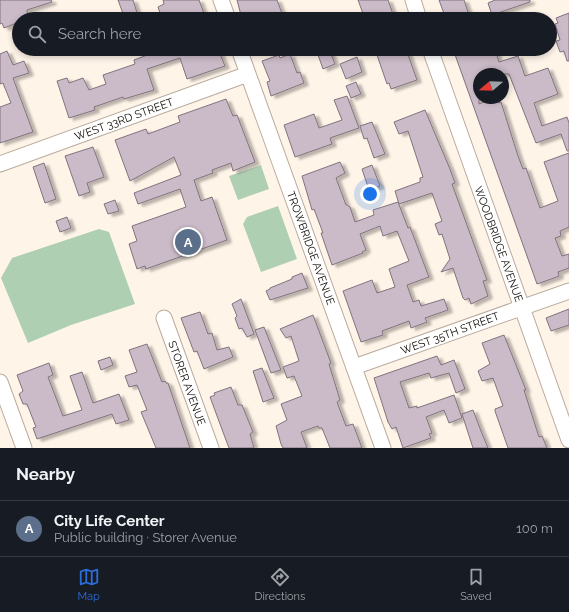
<!DOCTYPE html>
<html lang="en">
<head>
<meta charset="utf-8">
<style>
	:root { --surface:#171b24; --page:#20242c; --text:#f1f3f6; --muted:#9ea1a6; --line:#363941; --accent:#2b6dd9 }
	body { margin:0; font-family:Raleway,sans-serif; background:var(--page); color:var(--text) }
	.compass { position:absolute; left:473px; top:68px; width:36px; height:36px; border-radius:50%; background:var(--surface); box-shadow:0 2px 6px #0003; rotate:251deg }
	.you { position:absolute; left:370px; top:194px; width:14px; height:14px; margin:-10px; border:3px solid #fff; border-radius:50%; background:#1a73e8; box-shadow:0 0 0 6px #1a73e833 }
	.badge { display:grid; place-items:center; width:26px; height:26px; border-radius:50%; background:var(--accent); color:#fff; font-size:13px; font-weight:700 }
	.pin { position:absolute; translate:-50% -50%; border:2px solid #fff; box-shadow:0 1px 4px #0006 }
	.list { margin:0; padding:0; list-style:none }
	h2 { display:flex; justify-content:space-between; align-items:center; height:52px; margin:0; padding:0 16px; font-size:17px }
	h2 small { font-size:13px; font-weight:400; color:var(--muted) }
	.list li { display:grid; grid-template-columns:26px 1fr auto; gap:12px; align-items:center; box-sizing:border-box; height:56px; padding:0 16px; border-top:1px solid var(--line) }
	.list b { display:block; font-size:15px; white-space:nowrap }
	.list p { margin:0; font-size:13px; white-space:nowrap; color:var(--muted) }
	.list em { font-size:13px; font-style:normal; color:var(--muted) }
	.icon { flex:none; width:22px; height:22px; fill:none; stroke:currentColor; stroke-width:2; stroke-linecap:round; stroke-linejoin:round }
	.map { position:relative; flex:none; width:569px; height:448px; overflow:hidden }
	.search { position:absolute; background:var(--surface); box-shadow:0 2px 6px #0003; left:12px; right:12px; top:12px; height:44px; display:flex; align-items:center; gap:10px; box-sizing:border-box; padding:0 14px; border-radius:22px; color:var(--muted); font-size:15px }
	.sheet { height:108px; background:var(--surface) }
	nav { display:flex; justify-content:space-around; align-items:center; box-sizing:border-box; height:56px; border-top:1px solid var(--line); background:var(--surface); font-size:11px; color:var(--muted) }
	nav a { display:grid; justify-items:center; gap:2px }
	nav .on { color:var(--accent) }
	.map>svg:first-child { display:block }
	.green { fill:#afcfb2 }
	.building { fill:#cbbbc8; stroke:#81727e; filter:url(#shadow) }
	.lines { fill:none; stroke-linecap:round; stroke-linejoin:round }
	.minor-casing { stroke:#b9ac9e; stroke-width:17 }
	.minor { stroke:#fff; stroke-width:15 }
	.labels { text-anchor:middle; stroke-width:3.5; stroke-linejoin:round; paint-order:stroke }
	.street-label { font-size:11px; fill:#120e09; stroke:#fff }
</style>
</head>
<body>
<div class="map">
<svg width="569" height="448" viewBox="0 0 569 448">
	<defs>
		<filter id="shadow"><feDropShadow dx="4.5" dy="2.5" stdDeviation="1" flood-color="#0004"/></filter>
	</defs>
	<rect width="100%" height="100%" fill="#fff4e8"/>
	<path class="green" d="M 261,165 L 269,189 L 238,200 L 229,176 Z
		M 278,206 L 297,259 L 261,272 L 243,224 L 247,217 Z
		M 99,229 L 109,232 L 135,304 L 71,325 L 28,343 L 1,278 L 12,258 Z"/>
	<path class="building" d="M 0,0 L 51,0 L 52,2 L 27,10 L 28,19 L 19,19 L 19,22 L 4,28 L 2,23 L 0,24 Z
		M 118,0 L 133,0 L 139,19 L 125,19 Z
		M 163,0 L 199,0 L 206,19 L 162,19 L 158,7 L 164,4 Z
		M 237,0 L 277,0 L 284,19 L 242,19 Z
		M 358,0 L 388,0 L 394,17 L 388,19 L 365,19 Z
		M 439,0 L 464,0 L 469,15 L 466,16 L 467,19 L 446,19 Z
		M 495,0 L 530,0 L 530,2 L 492,15 L 488,3 Z
		M 569,13 L 569,61 L 567,61 L 564,51 L 560,52 L 556,41 L 560,40 L 555,24 L 558,23 L 556,18 Z
		M 154,49 L 218,49 L 225,66 L 187,79 L 180,58 L 147,69 L 154,90 L 124,99 L 123,97 L 94,107 L 95,110 L 69,118 L 57,81 L 67,78 L 69,83 L 83,78 L 89,90 L 106,84 L 103,75 L 135,64 L 134,60 L 155,52 Z
		M 316,49 L 329,49 L 335,64 L 323,69 Z
		M 393,49 L 406,49 L 417,80 L 391,89 L 389,83 L 387,84 L 377,55 Z
		M 453,49 L 495,49 L 499,62 L 518,56 L 525,76 L 548,68 L 558,94 L 534,103 L 542,126 L 567,117 L 569,123 L 569,151 L 567,151 L 561,134 L 536,143 L 509,74 L 479,74 L 479,104 L 494,98 L 495,101 L 498,100 L 499,103 L 501,102 L 518,156 L 523,169 L 526,168 L 540,208 L 558,201 L 544,162 L 569,153 L 569,227 L 560,231 L 561,236 L 555,238 L 562,256 L 569,254 L 569,268 L 558,272 L 559,276 L 554,278 L 537,284 Z
		M 7,51 L 13,65 L 24,61 L 29,73 L 13,78 L 33,132 L 0,143 L 0,107 L 11,103 L 3,83 L 0,84 L 0,54 Z
		M 290,54 L 297,73 L 300,72 L 304,83 L 271,96 L 267,82 L 270,81 L 262,61 L 279,55 L 280,58 Z
		M 357,57 L 362,72 L 346,79 L 340,64 Z
		M 356,82 L 361,94 L 351,98 L 346,86 Z
		M 347,96 L 359,128 L 330,138 L 332,144 L 295,157 L 284,125 L 314,114 L 319,128 L 342,120 L 334,100 Z
		M 226,99 L 233,116 L 237,115 L 255,162 L 233,171 L 231,163 L 212,170 L 213,173 L 194,180 L 201,201 L 212,197 L 227,240 L 146,269 L 145,266 L 137,269 L 129,244 L 137,241 L 132,226 L 186,207 L 180,189 L 138,204 L 134,193 L 181,175 L 174,157 L 130,181 L 115,140 L 146,129 L 148,134 L 180,122 L 178,116 Z
		M 425,110 L 450,169 L 455,183 L 452,184 L 487,280 L 483,281 L 488,296 L 471,304 L 469,298 L 465,300 L 463,298 L 453,268 L 441,272 L 450,259 L 442,234 L 439,235 L 435,224 L 442,221 L 432,193 L 399,204 L 395,191 L 420,182 L 420,178 L 423,177 L 408,131 L 399,134 L 394,122 Z
		M 372,122 L 385,154 L 374,158 L 367,138 L 364,139 L 360,126 Z
		M 93,147 L 104,177 L 87,183 L 90,192 L 79,196 L 65,156 Z
		M 340,162 L 345,173 L 336,178 L 346,205 L 347,205 L 350,207 L 355,222 L 374,215 L 373,210 L 398,202 L 408,228 L 410,227 L 429,277 L 407,285 L 413,302 L 419,300 L 421,306 L 444,299 L 448,310 L 425,318 L 427,322 L 411,328 L 409,321 L 382,331 L 383,335 L 361,342 L 343,291 L 372,280 L 377,293 L 395,287 L 389,269 L 409,261 L 397,231 L 383,236 L 380,226 L 360,234 L 366,250 L 362,252 L 363,253 L 332,265 L 321,233 L 323,233 L 314,209 L 312,210 L 302,176 Z
		M 44,163 L 56,199 L 45,203 L 33,167 Z
		M 372,165 L 380,186 L 369,190 L 362,169 Z
		M 115,200 L 119,211 L 108,214 L 104,204 Z
		M 67,217 L 71,228 L 60,232 L 56,221 Z
		M 302,273 L 308,288 L 270,300 L 266,291 L 270,289 L 270,288 L 292,279 L 292,277 Z
		M 241,299 L 254,334 L 247,337 L 242,328 L 239,329 L 235,318 L 237,316 L 232,304 Z
		M 569,309 L 569,325 L 551,331 L 546,318 Z
		M 200,312 L 208,334 L 212,333 L 217,350 L 229,347 L 233,357 L 204,369 L 197,351 L 194,352 L 181,318 Z
		M 313,315 L 331,363 L 329,364 L 340,400 L 337,402 L 346,426 L 353,424 L 362,448 L 330,448 L 322,428 L 319,428 L 318,426 L 301,432 L 307,448 L 283,448 L 281,444 L 276,426 L 287,420 L 281,404 L 302,396 L 294,376 L 287,378 L 283,367 L 299,361 L 291,336 L 286,338 L 280,329 Z
		M 264,327 L 281,370 L 271,373 L 255,330 Z
		M 504,335 L 526,390 L 524,390 L 539,437 L 542,436 L 547,448 L 508,448 L 495,411 L 495,409 L 503,406 L 493,378 L 482,381 L 478,371 L 490,364 L 482,343 Z
		M 147,344 L 162,382 L 165,381 L 166,383 L 168,383 L 190,448 L 156,448 L 141,412 L 147,410 L 137,385 L 129,387 L 125,376 L 137,372 L 129,350 Z
		M 437,356 L 441,365 L 454,360 L 465,389 L 456,393 L 449,373 L 431,378 L 429,373 L 400,382 L 409,408 L 417,406 L 417,408 L 454,395 L 462,418 L 449,423 L 444,410 L 426,417 L 432,433 L 429,434 L 431,438 L 403,448 L 396,427 L 392,429 L 388,422 L 374,378 Z
		M 110,357 L 113,365 L 101,370 L 98,361 Z
		M 49,363 L 53,375 L 48,377 L 63,416 L 82,410 L 70,376 L 82,372 L 93,403 L 119,394 L 129,420 L 116,424 L 112,414 L 37,439 L 33,428 L 36,427 L 27,404 L 23,404 L 19,394 L 23,391 L 17,375 Z
		M 262,368 L 274,398 L 263,402 L 253,371 Z
		M 231,387 L 238,405 L 242,405 L 253,432 L 250,434 L 254,448 L 229,448 L 220,424 L 210,397 L 215,395 L 214,393 Z
		M 473,410 L 481,431 L 488,448 L 473,448 L 462,414 Z"/>
	<g class="lines">
		<g class="minor-casing">
			<path id="minor" d="M 221,0 L 228,19
				M 413,0 L 419,19
				M 239,49 L 383,448
				M 430,49 L 569,440
				M 0,164 L 248,74
				M 164,318 L 211,448
				M 354,367 L 569,291
				M 0,382 L 24,448"/>
		</g>
		<use href="#minor" class="minor"/>
	</g>
	<g class="labels">
		<g class="street-label">
			<text transform="translate(124 119) rotate(-20)" y="4">WEST 33RD STREET</text>
			<text transform="translate(499 244) rotate(70)" y="4">WOODBRIDGE AVENUE</text>
			<text transform="translate(311 248) rotate(70)" y="4">TROWBRIDGE AVENUE</text>
			<text transform="translate(450 333) rotate(-20)" y="4">WEST 35TH STREET</text>
			<text transform="translate(187 383) rotate(70)" y="4">STORER AVENUE</text>
		</g>
	</g>
</svg>
<svg class="compass" viewBox="-18 -18 36 36"><path d="M0-13l5 13h-10z" fill="#e53935"/><path d="M0 13l5-13h-10z" fill="#9ea1a6"/></svg>
<div class="you"></div>
<div class="pin badge" style="left:188px;top:242px;background:#5c6f8a">A</div>
<div class="search"><svg class="icon" aria-label="search" viewBox="0 0 24 24"><circle cx="10" cy="10" r="6"/><path d="M15 15l6 6"/></svg>Search here</div>
</div>
<section class="sheet">
<h2>Nearby<small></small></h2>
<ul class="list">
<li><span class="badge" style="background:#5c6f8a">A</span><div><b>City Life Center</b><p>Public building · Storer Avenue</p></div><em>100 m</em></li>
</ul>
</section>
<nav>
<a class="on"><svg class="icon" aria-label="map" viewBox="0 0 24 24"><path d="M3 6l6-2 6 2 6-2v14l-6 2-6-2-6 2zM9 4v14M15 6v14"/></svg>Map</a>
<a><svg class="icon" aria-label="directions" viewBox="0 0 24 24"><path d="M12 3l9 9-9 9-9-9zM9 14v-3h6M13 9l2 2-2 2"/></svg>Directions</a>
<a><svg class="icon" aria-label="saved" viewBox="0 0 24 24"><path d="M7 4h10v16l-5-4-5 4z"/></svg>Saved</a>
</nav>
</body>
</html>
